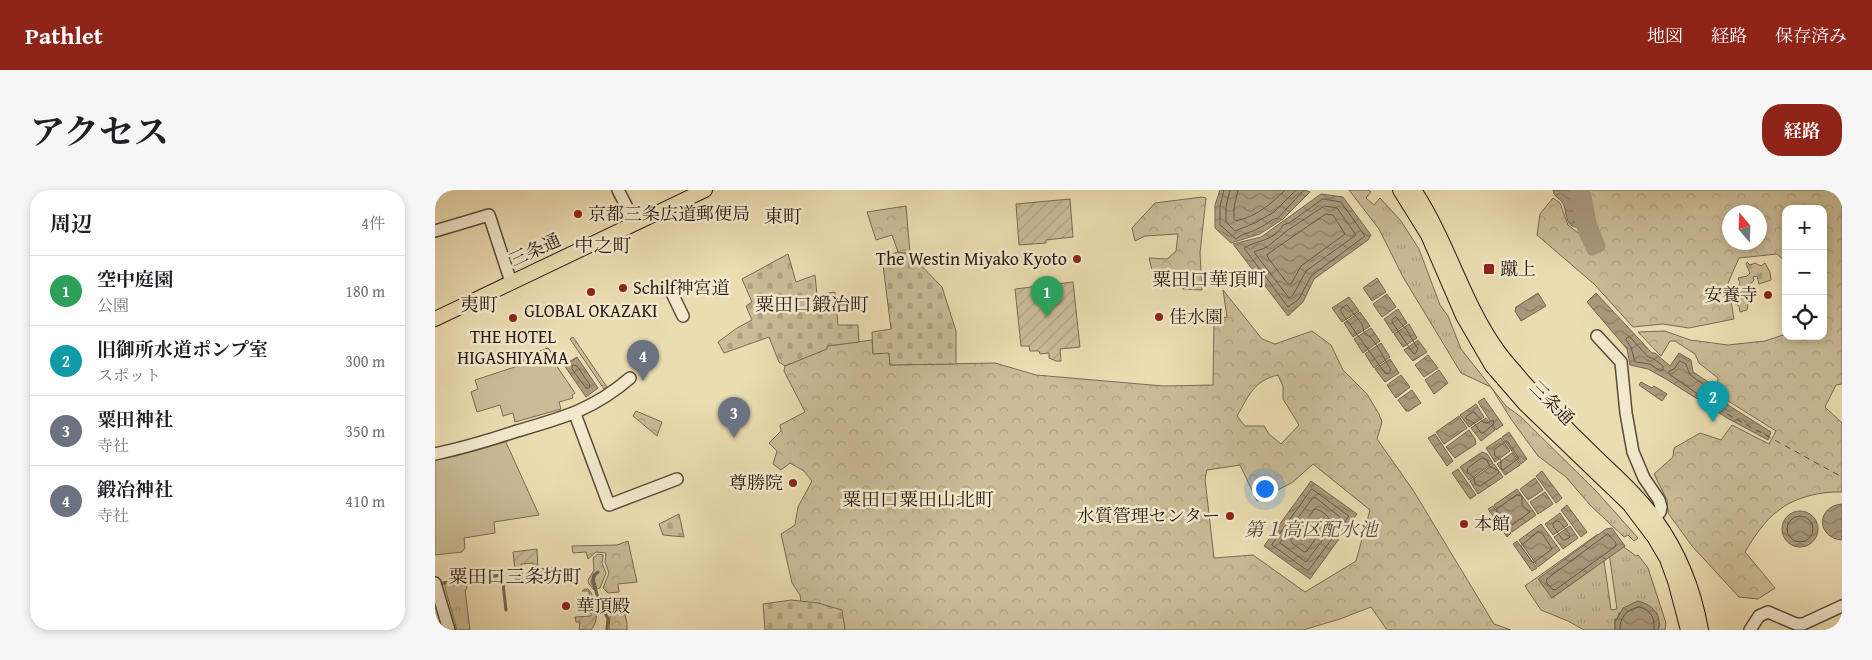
<!DOCTYPE html>
<html lang="ja">
<head>
<meta charset="utf-8">
<style>
	:root { --surface:#fff; --page:#f6f6f6; --text:#202124; --muted:#757577; --line:#e0e0e0; --accent:#8f2418 }
	body { margin:0; font-family:"Gentium Book Plus","Noto Serif JP",serif; background:var(--page); color:var(--text) }
	.controls { position:absolute; right:15px; top:15px; display:grid; overflow:hidden; border-radius:10px; box-shadow:0 2px 8px #0003 }
	.controls button { width:45px; height:45px; display:grid; place-items:center; padding:0; border:0; border-bottom:1px solid var(--line); background:var(--surface); color:var(--text); font:25px sans-serif }
	.compass { position:absolute; left:1287px; top:15px; width:45px; height:45px; border-radius:50%; background:var(--surface); box-shadow:0 2px 8px #0003; rotate:341deg }
	.you { position:absolute; left:829px; top:298px; width:18px; height:18px; margin:-12px; border:4px solid #fff; border-radius:50%; background:#1a73e8; box-shadow:0 0 0 8px #1a73e833 }
	.badge { display:grid; place-items:center; width:32px; height:32px; border-radius:50%; background:var(--accent); color:#fff; font-size:16px; font-weight:700 }
	.pin { position:absolute; translate:-50% -41px; filter:drop-shadow(0 1px 2px #0008) }
	.pin::after { content:''; position:absolute; top:26px; width:18px; height:15px; background:inherit; clip-path:polygon(0 0,100% 0,50% 100%) }
	.list { margin:0; padding:0; list-style:none }
	h2 { display:flex; justify-content:space-between; align-items:center; height:65px; margin:0; padding:0 20px; font-size:21px }
	h2 small { font-size:16px; font-weight:400; color:var(--muted) }
	.list li { display:grid; grid-template-columns:32px 1fr auto; gap:15px; align-items:center; box-sizing:border-box; height:70px; padding:0 20px; border-top:1px solid var(--line) }
	.list b { display:block; font-size:19px; white-space:nowrap }
	.list p { margin:0; font-size:16px; white-space:nowrap; color:var(--muted) }
	.list em { font-size:16px; font-style:normal; color:var(--muted) }
	.icon { flex:none; width:28px; height:28px; fill:none; stroke:currentColor; stroke-width:2; stroke-linecap:round; stroke-linejoin:round }
	.map { position:relative; flex:none; width:1407px; height:440px; overflow:hidden; border-radius:20px }
	header { display:flex; align-items:center; gap:30px; box-sizing:border-box; height:70px; padding:0 25px; background:var(--accent); color:#fff }
	header strong { font-size:24px }
	nav { display:flex; gap:28px; margin-inline-start:auto; font-size:18px }
	.intro { display:flex; align-items:center; justify-content:space-between; box-sizing:border-box; height:120px; padding:0 30px }
	h1 { margin:0; font-size:35px }
	.button { padding:12px 22px; border-radius:20px; background:var(--accent); color:#fff; font-size:18px; font-weight:700 }
	main { display:flex; gap:30px; padding:0 30px }
	aside { flex:1; background:var(--surface); border-radius:20px; box-shadow:0 2px 8px #0003 }
	.map>svg:first-child { display:block }
	.grass { fill:url(#grass-tufts); stroke:#796a55 }
	.forest { fill:url(#forest-crowns); stroke:#796a55; fill-rule:evenodd }
	.cemetery { fill:url(#cemetery-stones); stroke:#796a55 }
	.park { fill:#cabc97; stroke:#796a55 }
	.garden { fill:url(#garden-furrows); stroke:#796a55 }
	.water { fill:url(#water-waves); stroke:#756652 }
	.lines { fill:none; stroke-linecap:round; stroke-linejoin:round }
	.shore { stroke:#685a48; stroke-width:1 }
	.stream { stroke:#756652; stroke-width:3 }
	.canal { stroke:#a99a7c; stroke-width:11 }
	.ferry { stroke:#5c4d3d; stroke-width:1; stroke-dasharray:6 5; stroke-linecap:butt }
	.minor-casing { stroke:#594a3b; stroke-width:14 }
	.major-casing { stroke:#281913; stroke-width:16 }
	.minor { stroke:#f2e9cd; stroke-width:11 }
	.major { stroke:#ebddb2; stroke-width:14 }
	.poi-dot { fill:#8f2418; stroke:#f2e9cd; stroke-width:2 }
	.labels { text-anchor:middle; stroke-width:5; stroke-linejoin:round; paint-order:stroke }
	.poi-label { font-size:18px; fill:#281913; stroke:#f2e9cd; text-anchor:start }
	.street-label { font-size:18px; fill:#281913; stroke:#f2e9cd }
	.neighbourhood-label { font-size:19px; fill:#281913; stroke:#f2e9cd }
	.water-label { font-size:19px; font-style:italic; fill:#5c4d3d; stroke:#f2e9cd }
</style>
</head>
<body>
<header>
<strong>Pathlet</strong>
<nav><a>地図</a><a>経路</a><a>保存済み</a></nav>
</header>
<div class="intro"><h1>アクセス</h1><a class="button">経路</a></div>
<main>
<aside>
<h2>周辺<small>4件</small></h2>
<ul class="list">
<li><span class="badge" style="background:#2e9e5b">1</span><div><b>空中庭園</b><p>公園</p></div><em>180 m</em></li>
<li><span class="badge" style="background:#0f9aa8">2</span><div><b>旧御所水道ポンプ室</b><p>スポット</p></div><em>300 m</em></li>
<li><span class="badge" style="background:#6b7280">3</span><div><b>粟田神社</b><p>寺社</p></div><em>350 m</em></li>
<li><span class="badge" style="background:#6b7280">4</span><div><b>鍛冶神社</b><p>寺社</p></div><em>410 m</em></li>
</ul>
</aside>
<div class="map">
<svg width="1407" height="440" viewBox="0 0 1407 440">
	<defs>
		<pattern id="grass-tufts" width="24" height="20" patternUnits="userSpaceOnUse" patternTransform="scale(1.25)"><rect width="24" height="20" fill="#cabc97"/><path d="M3 7l-1-3M5 7V3M7 7l1-3M15 17l-1-3M17 17v-4M19 17l1-3" fill="none" stroke="#aea181"/></pattern>
		<pattern id="forest-crowns" width="20" height="18" patternUnits="userSpaceOnUse" patternTransform="scale(1.25)"><rect width="20" height="18" fill="#cabc97"/><path d="M2 6a3 3 0 1 1 6 0M12 15a3 3 0 1 1 6 0" fill="none" stroke="#aea181"/></pattern>
		<pattern id="cemetery-stones" width="16" height="16" patternUnits="userSpaceOnUse" patternTransform="scale(1.25)"><rect width="16" height="16" fill="#cabc97"/><path d="M2 7V4a2 2 0 0 1 4 0v3zM10 15v-3a2 2 0 0 1 4 0v3z" fill="#aea181"/></pattern>
		<pattern id="garden-furrows" width="10" height="10" patternUnits="userSpaceOnUse" patternTransform="scale(1.25)"><rect width="10" height="10" fill="#cabc97"/><path d="M-1 1l2-2M0 10L10 0M9 11l2-2" fill="none" stroke="#aea181"/></pattern>
		<pattern id="water-waves" width="16" height="10" patternUnits="userSpaceOnUse" patternTransform="scale(1.25)"><rect width="16" height="10" fill="#a99a7c"/><path d="M0 5q4-4 8 0t8 0" fill="none" stroke="#8a7d64"/></pattern>
	</defs>
	<rect width="100%" height="100%" fill="#ebddb2"/>
	<filter id="stains"><feTurbulence type="fractalNoise" baseFrequency=".004" numOctaves="4"/><feColorMatrix values="0 0 0 0 .2 0 0 0 0 .09 0 0 0 0 .02 0 0 0 .5 -.17"/></filter>
	<radialGradient id="worn" r=".72"><stop offset=".6" stop-color="#630" stop-opacity="0"/><stop offset="1" stop-color="#630" stop-opacity=".3"/></radialGradient>
	<path class="grass" d="M 914,0 L 933,0 L 936,2 L 931,8 L 939,15 L 945,8 L 966,31 L 984,59 L 1005,115 L 1013,126 L 1026,159 L 1071,216 L 1086,227 L 1162,302 L 1203,348 L 1199,351 L 1193,345 L 1189,347 L 1155,315 L 1131,287 L 1103,266 L 1076,229 L 1056,197 L 1026,183 L 968,87 L 944,39 Z
		M 1163,344 L 1167,357 L 1176,420 L 1182,419 L 1172,349 L 1185,354 L 1201,366 L 1203,365 L 1213,378 L 1231,433 L 1230,440 L 1223,440 L 1225,435 L 1222,423 L 1184,423 L 1182,429 L 1180,429 L 1180,440 L 1183,440 L 1149,440 L 1133,431 L 1106,420 L 1090,396 Z
		M 31,391 L 32,399 L 30,400 L 35,440 L 22,440 L 9,394 Z"/>
	<path class="forest" d="M 1150,0 L 1407,0 L 1407,194 L 1401,195 L 1390,217 L 1407,233 L 1407,302 C 1387,301 1360,307 1344,320 C 1330,330 1319,347 1310,362 L 1340,398 L 1323,409 L 1304,407 L 1257,356 L 1233,323 L 1232,310 L 1219,284 L 1238,267 L 1239,258 L 1265,243 L 1286,250 L 1297,235 L 1334,254 L 1341,241 L 1282,204 L 1283,188 L 1264,173 L 1260,164 L 1240,151 L 1235,151 L 1226,166 L 1203,142 L 1230,141 L 1255,150 L 1293,155 L 1330,151 L 1351,144 L 1351,146 L 1388,146 L 1388,19 L 1351,19 L 1351,72 L 1342,64 L 1304,68 L 1293,93 L 1299,129 L 1254,138 L 1228,134 L 1198,137 L 1159,94 L 1102,45 L 1105,24 L 1118,8 L 1125,13 L 1133,35 L 1148,47 L 1156,61 L 1167,57 L 1156,33 ZM 1294,22 L 1324,22 L 1324,52 L 1294,52 Z
		M 767,7 L 771,8 L 765,63 L 767,100 L 748,99 L 746,94 L 750,89 L 750,81 L 717,80 L 714,68 L 732,69 L 741,61 L 743,44 L 710,46 L 700,51 L 697,38 L 720,13 Z
		M 471,16 L 475,64 L 463,62 L 457,45 L 441,50 L 432,22 Z
		M 788,100 L 827,149 L 840,154 L 877,141 L 896,155 L 908,180 L 932,204 L 944,224 L 947,232 L 942,249 L 978,300 L 1059,434 L 1076,440 L 952,440 L 936,417 L 905,429 L 868,440 L 370,440 L 365,405 L 357,393 L 346,344 L 360,335 L 363,317 L 377,291 L 369,281 L 355,273 L 346,280 L 338,274 L 342,261 L 334,253 L 346,241 L 345,235 L 370,222 L 349,181 L 350,176 L 391,159 L 392,156 L 437,150 L 438,164 L 454,162 L 455,175 L 560,173 L 601,185 L 728,196 L 778,195 L 779,130 L 792,127 ZM 843,185 L 848,196 L 848,209 L 864,235 L 846,254 L 834,244 L 829,236 L 810,236 L 802,226 C 814,206 818,191 843,185 ZM 878,274 L 935,320 L 921,371 L 870,402 L 818,365 L 779,368 L 770,289 L 772,280 L 805,275 L 822,311 L 858,292 Z
		M 138,147 L 172,197 L 169,199 L 135,149 Z
		M 201,221 L 227,232 L 222,246 L 198,226 Z
		M 193,351 L 202,392 L 183,394 L 184,402 L 173,403 L 168,398 L 174,383 L 170,372 L 171,363 L 161,362 L 153,369 L 151,362 L 138,363 L 137,356 L 182,355 Z
		M 163,364 L 168,365 L 167,373 L 171,383 L 165,398 L 162,399 L 159,389 L 163,382 L 158,385 L 156,392 L 159,400 L 154,394 L 153,390 L 159,380 L 158,368 Z
		M 182,417 L 188,417 L 192,433 L 192,440 L 175,440 L 174,439 L 175,426 Z"/>
	<path class="cemetery" d="M 463,62 L 475,64 L 507,97 L 521,141 L 521,174 L 455,175 L 454,163 L 438,164 L 437,142 L 456,139 L 447,67 Z
		M 353,64 L 361,92 L 380,85 L 382,105 L 400,102 L 403,135 L 423,135 L 424,152 L 392,156 L 392,159 L 350,176 L 344,172 L 334,147 L 289,163 L 283,152 L 302,138 L 317,130 L 311,116 L 317,112 L 307,89 Z
		M 1312,72 L 1315,75 L 1320,73 L 1326,76 L 1330,73 L 1335,82 L 1336,90 L 1324,94 L 1322,86 L 1318,87 L 1319,90 L 1315,95 L 1316,110 L 1314,110 L 1312,120 L 1305,122 L 1304,116 L 1299,113 L 1301,106 L 1298,101 L 1301,100 L 1305,93 L 1303,88 L 1312,86 L 1315,83 L 1311,74 Z
		M 244,324 L 249,347 L 228,345 L 224,334 Z
		M 356,410 L 383,413 L 407,420 L 410,440 L 330,440 L 328,414 Z"/>
	<path class="park" d="M 113,158 L 123,171 L 121,175 L 140,203 L 137,205 L 138,208 L 124,212 L 126,219 L 80,232 L 78,223 L 68,226 L 65,215 L 42,222 L 36,202 L 43,199 L 40,190 L 89,174 L 87,167 Z
		M 69,248 L 104,325 L 59,332 L 60,343 L 29,348 L 30,358 L 27,362 L 0,365 L 0,267 Z"/>
	<path class="garden" d="M 635,9 L 638,47 L 611,50 L 611,53 L 584,55 L 581,14 Z
		M 638,92 L 645,157 L 625,159 L 626,171 L 621,171 L 614,168 L 614,163 L 605,164 L 604,161 L 595,161 L 594,156 L 586,156 L 580,99 Z
		M 102,359 L 103,379 L 118,378 L 119,381 L 121,381 L 122,389 L 106,391 L 106,393 L 101,394 L 98,373 L 86,374 L 88,389 L 81,390 L 78,362 Z
		M 150,399 L 153,399 C 158,402 163,422 161,429 C 161,433 158,437 156,440 L 144,440 L 145,432 L 141,432 L 140,427 L 156,426 L 154,401 L 147,401 Z"/>
	<path class="water" d="M 785,0 L 870,0 L 875,2 L 848,29 L 825,44 L 796,53 L 780,38 L 780,15 Z
		M 1118,0 L 1135,0 L 1143,37 C 1129,38 1133,21 1127,12 C 1123,7 1119,7 1118,0 Z
		M 886,4 L 908,7 L 936,45 L 933,50 L 879,89 L 868,112 L 853,126 L 798,54 L 826,47 Z
		M 942,88 L 951,102 L 937,111 L 928,98 Z
		M 1103,103 L 1111,116 L 1086,131 L 1080,121 L 1081,117 Z
		M 1161,103 L 1217,163 L 1220,163 L 1235,176 L 1244,163 L 1256,170 L 1258,182 L 1278,195 L 1277,205 L 1336,242 L 1333,250 L 1292,228 L 1231,189 L 1213,179 L 1195,175 L 1192,159 L 1152,112 Z
		M 952,104 L 961,117 L 947,127 L 938,114 Z
		M 914,107 L 924,121 L 907,132 L 897,118 Z
		M 963,119 L 972,133 L 958,143 L 949,129 Z
		M 925,122 L 935,136 L 918,147 L 909,133 Z
		M 974,134 L 982,148 L 968,157 L 959,144 Z
		M 936,138 L 945,151 L 928,163 L 919,149 Z
		M 983,150 L 992,162 L 978,171 L 969,160 Z
		M 946,153 L 955,167 L 939,178 L 930,164 Z
		M 993,165 L 1003,178 L 989,187 L 980,175 Z
		M 142,167 L 163,198 L 151,207 L 129,175 Z
		M 955,169 L 964,183 L 950,192 L 940,179 Z
		M 1004,180 L 1013,193 L 999,204 L 990,190 Z
		M 966,185 L 975,197 L 961,208 L 952,195 Z
		M 1206,192 L 1217,198 L 1219,196 L 1232,204 L 1227,211 L 1204,195 Z
		M 977,200 L 986,213 L 974,221 L 971,221 L 963,210 Z
		M 1049,208 L 1068,235 L 1061,240 L 1043,212 Z
		M 1041,214 L 1049,227 L 1034,237 L 1025,225 Z
		M 1024,226 L 1032,238 L 1009,254 L 1001,242 Z
		M 1051,228 L 1060,240 L 1046,251 L 1036,238 Z
		M 1034,240 L 1040,249 L 1041,254 L 1020,268 L 1011,257 Z
		M 1074,242 L 1092,269 L 1086,274 L 1067,247 Z
		M 1000,244 L 1018,271 L 1012,276 L 993,248 Z
		M 1066,248 L 1075,261 L 1060,272 L 1051,258 Z
		M 1047,262 L 1052,264 L 1058,273 L 1034,290 L 1025,277 Z
		M 1077,263 L 1085,275 L 1070,285 L 1062,274 Z
		M 1059,274 L 1068,287 L 1043,304 L 1035,291 Z
		M 1023,279 L 1041,305 L 1035,309 L 1017,283 Z
		M 1107,281 L 1127,308 L 1121,313 L 1101,286 Z
		M 1100,288 L 1108,300 L 1093,310 L 1085,299 Z
		M 876,291 L 922,324 L 875,389 L 829,356 Z
		M 1082,299 L 1101,325 L 1077,342 L 1059,315 Z
		M 1110,302 L 1118,314 L 1103,324 L 1095,312 Z
		M 1407,314 L 1407,350 C 1381,348 1381,316 1407,314 Z
		M 1132,315 L 1152,342 L 1146,347 L 1126,320 Z
		M 1058,316 L 1076,343 L 1072,347 L 1053,319 Z
		M1347 339a18 18 0 1 1 36 0a18 18 0 1 1-36 0Z
		M 1125,323 L 1133,335 L 1118,345 L 1110,334 Z
		M 1106,334 L 1125,360 L 1103,377 L 1084,350 Z
		M 1135,336 L 1143,348 L 1128,359 L 1119,347 Z
		M 1177,338 L 1190,356 L 1117,408 L 1103,389 L 1171,339 Z
		M 1082,351 L 1102,378 L 1097,381 L 1078,354 Z
		M 1203,411 C 1218,415 1227,425 1223,440 L 1180,440 L 1180,429 L 1182,429 L 1188,418 Z"/>
	<g class="lines">
		<path class="shore" d="M 789,0 L 785,16 L 785,35 L 801,49 C 808,43 816,43 824,38 C 831,35 836,29 843,28 L 869,0
			M 795,0 L 791,17 L 791,32 L 800,41 L 820,33 L 839,22 L 861,0
			M 803,0 L 799,18 L 799,29 L 801,31 C 822,26 835,15 850,0
			M 888,9 L 906,12 L 930,46 L 876,86 L 864,109 L 853,117 L 809,58 C 822,50 840,51 848,35 L 854,33 Z
			M 890,16 L 902,18 L 921,45 L 871,81 L 858,105 L 854,108 L 819,62 L 832,57 L 853,40 Z
			M 891,24 L 898,25 L 910,44 L 866,76 L 856,94 L 853,94 L 833,68 L 832,65 Z
			M 912,115 L 927,134 L 929,142 C 942,151 948,167 956,180 L 953,184 L 950,183 L 906,122 L 906,119 Z
			M 961,127 L 971,139 L 983,159 L 980,164 L 978,163 L 957,132 L 957,130 Z
			M 1193,147 L 1195,147 L 1213,167 L 1219,169 L 1228,176 L 1228,180 L 1225,181 L 1215,174 L 1200,172 L 1196,157 L 1191,150 Z
			M 1245,171 L 1251,174 L 1255,185 L 1272,197 L 1271,208 L 1267,207 L 1234,184 L 1234,181 L 1239,179 Z
			M 138,175 L 142,176 L 155,195 L 154,198 L 151,198 L 137,179 Z
			M 1038,222 L 1040,223 L 1048,232 L 1052,233 L 1058,230 L 1059,234 L 1048,243 L 1046,243 L 1039,233 L 1031,229 L 1031,227 Z
			M 1072,251 L 1084,268 L 1068,280 L 1066,278 L 1066,270 L 1060,266 L 1059,260 Z
			M 1047,268 L 1052,270 L 1055,277 L 1063,280 L 1064,283 L 1045,296 L 1040,294 L 1039,288 L 1032,282 L 1033,278 Z
			M 877,299 L 914,326 L 873,381 L 837,355 Z
			M 1082,305 L 1087,306 L 1087,315 L 1095,322 L 1073,338 L 1061,320 Z
			M 878,308 L 881,308 L 905,327 L 871,372 L 845,353 Z
			M 880,319 C 884,319 893,325 894,329 L 872,361 L 869,362 L 857,353 L 856,351 Z
			M1352 339a13 13 0 1 1 26 0a13 13 0 1 1-26 0Z
			M 1122,331 L 1125,332 L 1135,345 L 1134,348 L 1130,350 L 1128,350 L 1118,336 L 1118,334 Z
			M 1103,342 L 1107,343 L 1117,359 L 1098,373 L 1086,356 Z
			M 1173,344 L 1181,353 L 1181,356 L 1120,400 L 1117,399 L 1111,392 L 1112,389 Z
			M 1185,440 C 1184,428 1192,419 1204,417 C 1216,420 1220,428 1219,440"/>
		<path class="stream" d="M 163,382 L 159,385 L 158,391 L 163,408 L 173,429 L 172,439
			M 8,393 L 67,385 L 71,420"/>
		<path class="canal" d="M 1140,0 L 1147,38 L 1157,60 L 1165,56 L 1156,33 L 1150,0"/>
		<path class="ferry" d="M 1263,208 L 1407,287"/>
		<g class="minor-casing">
			<path id="minor" d="M 183,0 L 200,33
				M 0,41 L 54,25 L 76,92
				M 234,97 L 248,126
				M 1162,146 L 1186,172 L 1191,223 L 1198,262 L 1209,288 L 1224,310 L 1226,317 L 1225,322 L 1219,328
				M 140,224 L 174,315 L 242,289
				M 0,264 C 28,258 55,250 82,241 C 127,228 158,220 195,188
				M 0,393 L 14,440
				M 1315,440 L 1324,426 L 1333,422 L 1361,434 L 1368,434 L 1407,416"/>
		</g>
		<g class="major-casing">
			<path id="major" d="M 965,0 L 993,45 L 1028,126 L 1057,176 L 1090,214 L 1194,314 L 1219,347 L 1232,369 L 1240,391 L 1253,440
				M 979,0 C 1013,51 1028,113 1063,161 C 1070,171 1079,180 1087,190 C 1109,215 1131,238 1155,261 C 1177,283 1202,304 1220,329 C 1244,362 1259,400 1266,440
				M 0,129 L 270,0"/>
		</g>
		<use href="#minor" class="minor"/>
		<use href="#major" class="major"/>
	</g>
	<g class="poi-dot">
		<circle cx="143" cy="24" r="5"/>
		<circle cx="642" cy="69" r="5"/>
		<rect x="1048" y="73" width="12" height="12" rx="2.5"/>
		<circle cx="188" cy="98" r="5"/>
		<circle cx="156" cy="102" r="5"/>
		<circle cx="1333" cy="105" r="5"/>
		<circle cx="724" cy="127" r="5"/>
		<circle cx="78" cy="128" r="5"/>
		<circle cx="358" cy="293" r="5"/>
		<circle cx="795" cy="326" r="5"/>
		<circle cx="1029" cy="334" r="5"/>
		<circle cx="131" cy="416" r="5"/>
	</g>
	<g class="labels">
		<g class="poi-label">
			<text x="153" y="30">京都三条広道郵便局</text>
			<text x="632" y="75" text-anchor="end">The Westin Miyako Kyoto</text>
			<text x="1065" y="85">蹴上</text>
			<text x="198" y="104">Schilf神宮道</text>
			<text x="1323" y="111" text-anchor="end">安養寺</text>
			<text x="156" y="127" text-anchor="middle">GLOBAL OKAZAKI</text>
			<text x="734" y="133">佳水園</text>
			<text x="78" y="153" text-anchor="middle">THE HOTEL<tspan x="78" dy="21">HIGASHIYAMA</tspan></text>
			<text x="348" y="299" text-anchor="end">尊勝院</text>
			<text x="785" y="332" text-anchor="end">水質管理センター</text>
			<text x="1039" y="340">本館</text>
			<text x="141" y="422">華頂殿</text>
		</g>
		<g class="street-label">
			<text transform="translate(100 60) rotate(-25)" y="6">三条通</text>
			<text transform="translate(1117 213) rotate(45)" y="6">三条通</text>
		</g>
		<g class="neighbourhood-label">
			<text x="348" y="33">東町</text>
			<text x="168" y="62">中之町</text>
			<text x="774" y="96">粟田口華頂町</text>
			<text x="44" y="121">夷町</text>
			<text x="377" y="121">粟田口鍛冶町</text>
			<text x="483" y="316">粟田口粟田山北町</text>
			<text x="80" y="393">粟田口三条坊町</text>
		</g>
		<g class="water-label">
			<text x="876" y="346">第１高区配水池</text>
		</g>
	</g>
	<rect width="100%" height="100%" filter="url(#stains)"/>
	<rect width="100%" height="100%" fill="url(#worn)"/>
</svg>
<div class="controls">
<button>+</button>
<button>−</button>
<button><svg class="icon" aria-label="locate" viewBox="0 0 24 24"><circle cx="12" cy="12" r="6"/><path d="M12 2v4M12 18v4M2 12h4M18 12h4"/></svg></button>
</div>
<svg class="compass" viewBox="-18 -18 36 36"><path d="M0-13l5 13h-10z" fill="#e53935"/><path d="M0 13l5-13h-10z" fill="#757577"/></svg>
<div class="you"></div>
<div class="pin badge" style="left:612px;top:127px;background:#2e9e5b">1</div>
<div class="pin badge" style="left:1278px;top:232px;background:#0f9aa8">2</div>
<div class="pin badge" style="left:299px;top:248px;background:#6b7280">3</div>
<div class="pin badge" style="left:208px;top:191px;background:#6b7280">4</div>
</div>
</main>
</body>
</html>
